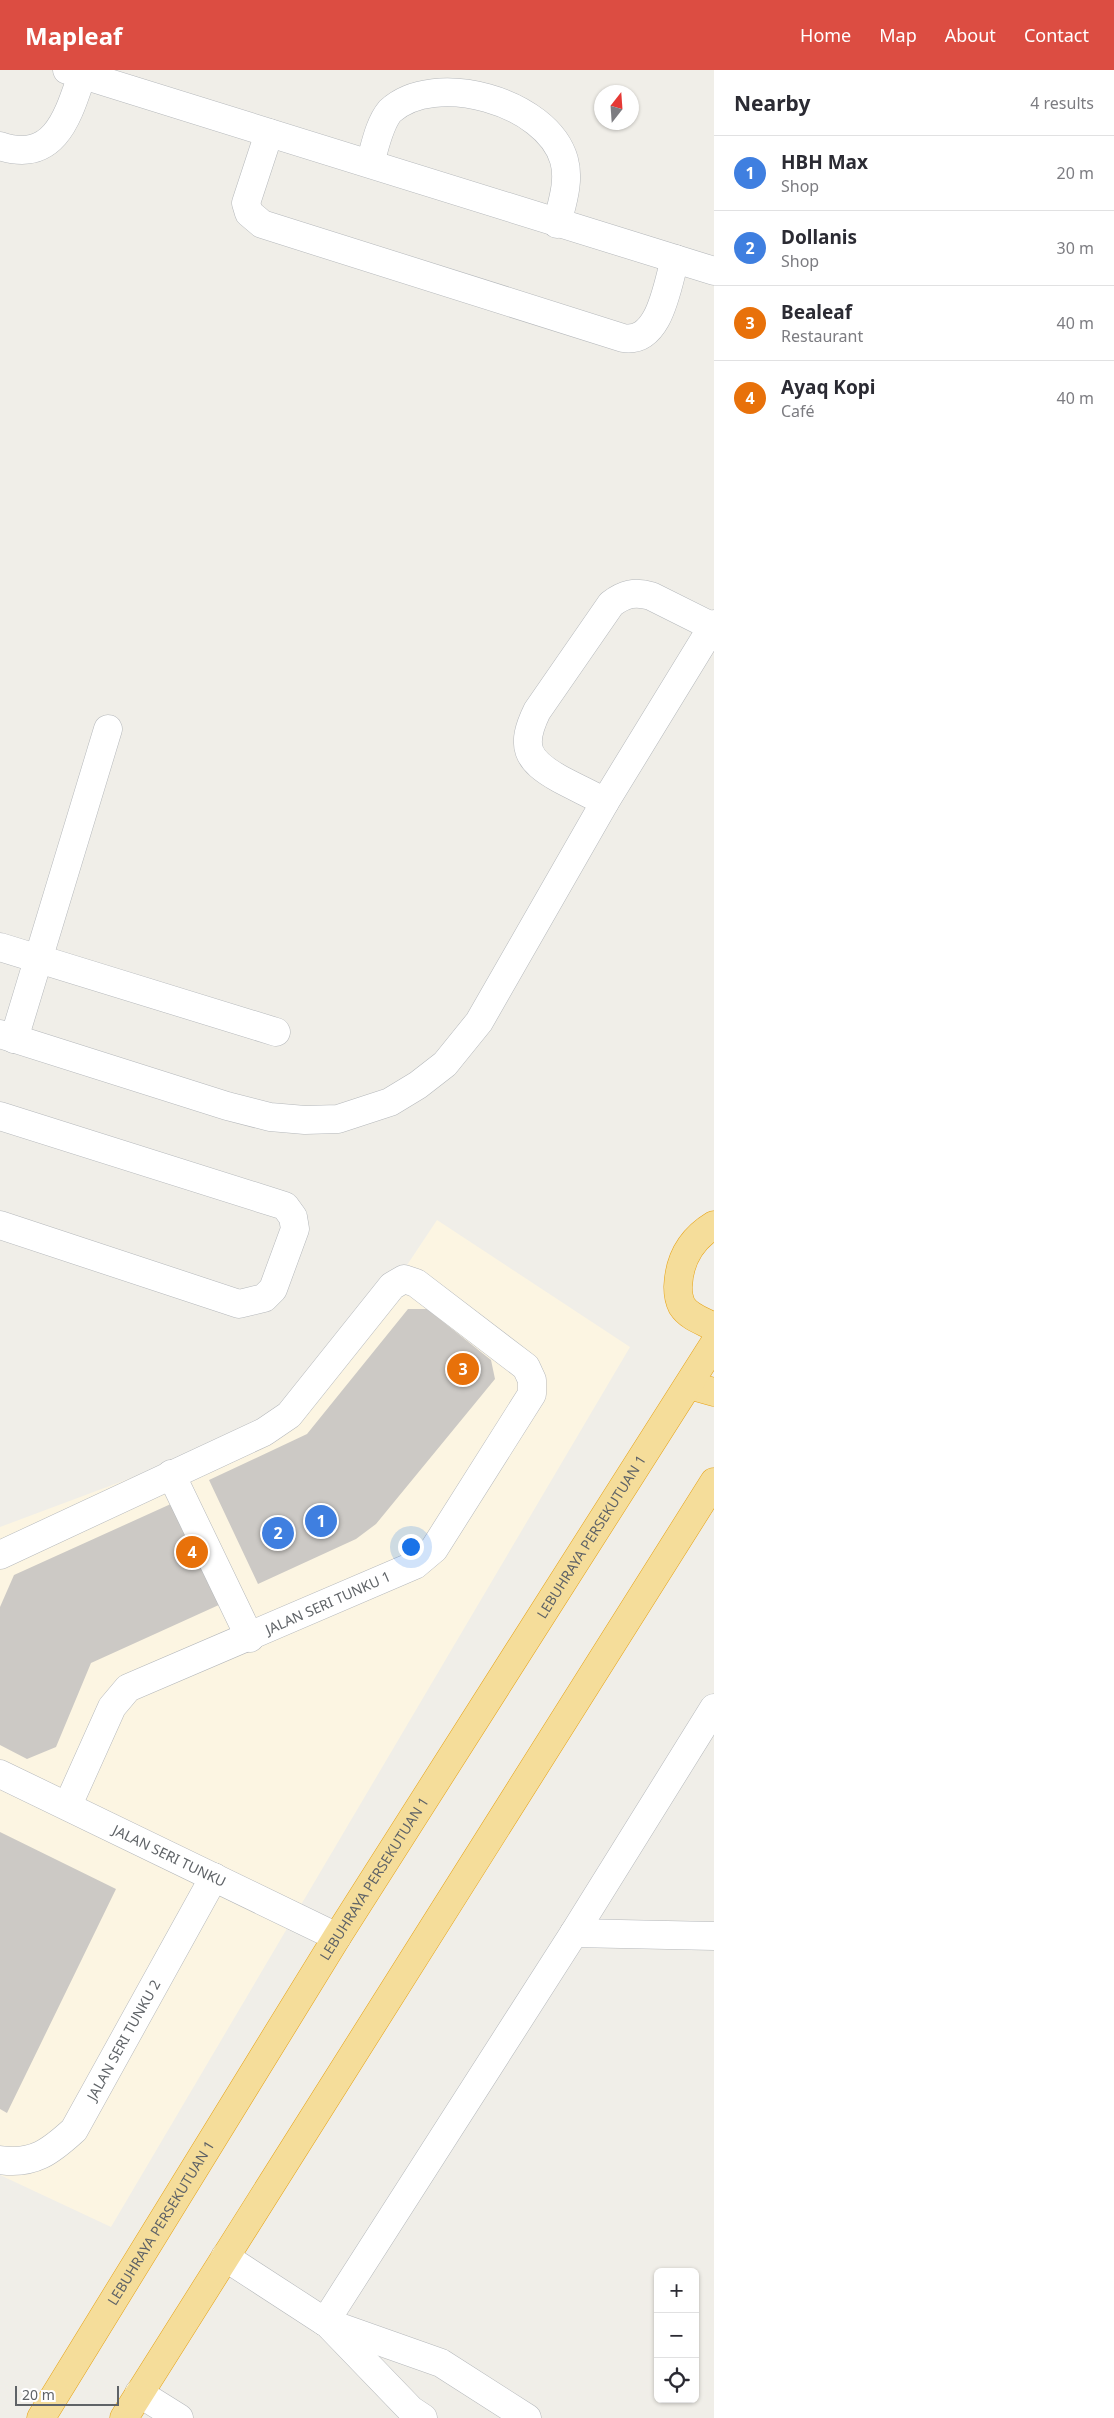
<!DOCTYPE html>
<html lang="en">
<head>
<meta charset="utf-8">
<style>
	:root { --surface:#fff; --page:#f7f7f7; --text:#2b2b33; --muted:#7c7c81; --line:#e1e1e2; --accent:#dc4d42 }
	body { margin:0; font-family:"Noto Sans",sans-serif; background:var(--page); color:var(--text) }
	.controls { position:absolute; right:15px; bottom:15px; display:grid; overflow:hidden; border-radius:8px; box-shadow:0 1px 4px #0004 }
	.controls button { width:45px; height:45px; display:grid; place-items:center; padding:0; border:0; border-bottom:1px solid var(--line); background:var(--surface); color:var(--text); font:25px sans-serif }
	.compass { position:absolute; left:594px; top:15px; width:45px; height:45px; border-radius:50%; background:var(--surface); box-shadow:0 1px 4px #0004; rotate:17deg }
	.scale { position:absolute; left:15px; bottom:12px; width:104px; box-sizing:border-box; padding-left:5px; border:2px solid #5f6367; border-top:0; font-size:14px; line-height:18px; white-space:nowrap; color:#5f6367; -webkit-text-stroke:4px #fff; paint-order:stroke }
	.you { position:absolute; left:410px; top:1476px; width:18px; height:18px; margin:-12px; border:4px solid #fff; border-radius:50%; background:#1a73e8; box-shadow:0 0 0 8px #1a73e833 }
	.badge { display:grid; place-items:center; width:32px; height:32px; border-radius:50%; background:var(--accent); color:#fff; font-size:16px; font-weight:700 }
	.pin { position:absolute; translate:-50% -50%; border:2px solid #fff; box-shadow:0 1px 5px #0006 }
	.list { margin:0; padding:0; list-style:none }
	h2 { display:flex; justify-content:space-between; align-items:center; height:65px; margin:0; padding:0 20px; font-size:21px }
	h2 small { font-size:16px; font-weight:400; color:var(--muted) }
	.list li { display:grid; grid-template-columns:32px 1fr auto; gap:15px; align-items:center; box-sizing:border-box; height:75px; padding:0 20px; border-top:1px solid var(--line) }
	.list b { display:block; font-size:19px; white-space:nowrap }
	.list p { margin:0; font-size:16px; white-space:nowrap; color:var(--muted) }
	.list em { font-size:16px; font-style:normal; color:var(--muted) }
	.icon { flex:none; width:28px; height:28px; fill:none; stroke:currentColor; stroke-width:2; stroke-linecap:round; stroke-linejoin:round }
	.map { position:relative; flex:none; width:714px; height:2348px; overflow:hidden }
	header { display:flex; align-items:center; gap:30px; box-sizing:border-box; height:70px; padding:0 25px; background:var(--accent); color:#fff }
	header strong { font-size:24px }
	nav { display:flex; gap:28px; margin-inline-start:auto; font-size:18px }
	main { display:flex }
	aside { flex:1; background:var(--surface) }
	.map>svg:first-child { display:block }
	.commercial { fill:#fcf5e2 }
	.building { fill:#ccc9c5 }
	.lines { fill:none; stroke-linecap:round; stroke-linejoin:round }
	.minor-casing { stroke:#b5b8bb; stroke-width:29 }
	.highway-casing { stroke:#e6a213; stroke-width:29 }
	.minor { stroke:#fff; stroke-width:28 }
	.highway { stroke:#f5dd9a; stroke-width:28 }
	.labels { text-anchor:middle; stroke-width:4.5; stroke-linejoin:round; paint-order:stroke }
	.street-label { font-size:14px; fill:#5f6367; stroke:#fff }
</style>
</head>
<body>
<header>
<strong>Mapleaf</strong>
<nav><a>Home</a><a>Map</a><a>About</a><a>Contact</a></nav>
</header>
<main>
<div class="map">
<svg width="714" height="2348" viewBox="0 0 714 2348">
	<rect width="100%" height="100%" fill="#f0eee8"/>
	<path class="commercial" d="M 437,1150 L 630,1277 L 111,2157 L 0,2105 L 0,1457 L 310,1341 Z"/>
	<path class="building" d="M 408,1239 L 427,1239 L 491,1290 L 495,1309 L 376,1454 L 356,1469 L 258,1514 L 209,1410 L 307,1364 Z
		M 173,1433 L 221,1534 L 91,1593 L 56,1677 L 27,1689 L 0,1675 L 0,1537 L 14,1505 Z
		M 0,1762 L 116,1819 L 7,2043 L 0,2039 Z"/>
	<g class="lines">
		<g class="minor-casing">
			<g id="minor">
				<path d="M 67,0 L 714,201"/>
				<path d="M 269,63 L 246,133 L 249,143 L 262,154 L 623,268 C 660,274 667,216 675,189"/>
				<path d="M 0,76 C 55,94 68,46 82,5"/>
				<path d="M 370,93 C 375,77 379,54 390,41 C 434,0 547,31 564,90 C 570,111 562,133 557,154"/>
				<path d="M 605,732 C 590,724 575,717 560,709 C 526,690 520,676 537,641 L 611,534 C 624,524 635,521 651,526 L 713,557"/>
				<path d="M 0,877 L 276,962"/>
				<path d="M 0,964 L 227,1036 L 270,1047 L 305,1050 L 338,1049 L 390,1032 L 418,1015 L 445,994 L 479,952 L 605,732 L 714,554"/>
				<path d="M 14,969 L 108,659"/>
				<path d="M 0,1046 L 285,1136 L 293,1147 L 295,1159 L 273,1219 L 264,1228 L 239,1234 L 0,1155"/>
				<path d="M 171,1404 L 250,1568"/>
				<path d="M 0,1485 L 264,1362 L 289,1345 L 392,1216 L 404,1209 L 416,1213 L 526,1297 L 532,1310 L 532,1324 L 434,1479 L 415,1495 L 128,1618 L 112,1637 L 68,1735"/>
				<path id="s1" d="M 0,1704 L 337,1867"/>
				<path d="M 574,1863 L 714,1866"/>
				<path id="s2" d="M 0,2090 C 34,2095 51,2081 74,2060 L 214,1807"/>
				<path d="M 225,2187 L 325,2252 L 441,2293 L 527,2348"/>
				<path d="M 325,2252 L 574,1863 L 714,1638"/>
				<path d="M 330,2256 L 411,2340 L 423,2348"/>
				<path d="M 139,2323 L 179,2348"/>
			</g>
		</g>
		<g class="highway-casing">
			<g id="highway">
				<path d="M 714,1155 C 691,1169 679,1190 678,1217 C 678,1223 679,1230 682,1236 C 689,1247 703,1251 714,1257"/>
				<path d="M 689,1315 L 714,1322"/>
				<path id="s3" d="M 41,2348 L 337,1867 L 714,1274"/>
				<path d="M 124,2348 L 714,1412"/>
			</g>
		</g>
		<use href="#minor" class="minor"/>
		<use href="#highway" class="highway"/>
	</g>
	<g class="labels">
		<g class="street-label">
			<text dy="5" stroke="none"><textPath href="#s3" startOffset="1039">LEBUHRAYA PERSEKUTUAN 1</textPath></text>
			<text transform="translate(328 1533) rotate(-24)" y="5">JALAN SERI TUNKU 1</text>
			<text dy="5" stroke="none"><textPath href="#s1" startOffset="188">JALAN SERI TUNKU</textPath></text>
			<text dy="5" stroke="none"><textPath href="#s3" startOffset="634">LEBUHRAYA PERSEKUTUAN 1</textPath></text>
			<text dy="5" stroke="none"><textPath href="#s2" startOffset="186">JALAN SERI TUNKU 2</textPath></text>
			<text dy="5" stroke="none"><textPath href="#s3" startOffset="229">LEBUHRAYA PERSEKUTUAN 1</textPath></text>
		</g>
	</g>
</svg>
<div class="controls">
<button>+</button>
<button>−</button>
<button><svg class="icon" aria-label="locate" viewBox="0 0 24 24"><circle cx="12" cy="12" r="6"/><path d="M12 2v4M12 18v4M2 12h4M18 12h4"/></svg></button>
</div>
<svg class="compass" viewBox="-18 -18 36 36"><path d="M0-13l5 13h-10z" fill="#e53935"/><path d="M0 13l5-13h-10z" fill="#7c7c81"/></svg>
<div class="scale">20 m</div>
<div class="you"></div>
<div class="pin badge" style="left:321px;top:1451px;background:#3f7fe0">1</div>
<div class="pin badge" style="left:278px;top:1463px;background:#3f7fe0">2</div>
<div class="pin badge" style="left:463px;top:1299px;background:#e8710a">3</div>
<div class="pin badge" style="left:192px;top:1482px;background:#e8710a">4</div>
</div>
<aside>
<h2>Nearby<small>4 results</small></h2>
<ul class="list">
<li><span class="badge" style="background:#3f7fe0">1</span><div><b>HBH Max</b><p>Shop</p></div><em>20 m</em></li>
<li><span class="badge" style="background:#3f7fe0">2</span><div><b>Dollanis</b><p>Shop</p></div><em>30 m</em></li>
<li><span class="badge" style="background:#e8710a">3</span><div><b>Bealeaf</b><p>Restaurant</p></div><em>40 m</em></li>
<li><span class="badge" style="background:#e8710a">4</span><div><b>Ayaq Kopi</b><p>Café</p></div><em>40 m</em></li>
</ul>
</aside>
</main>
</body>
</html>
